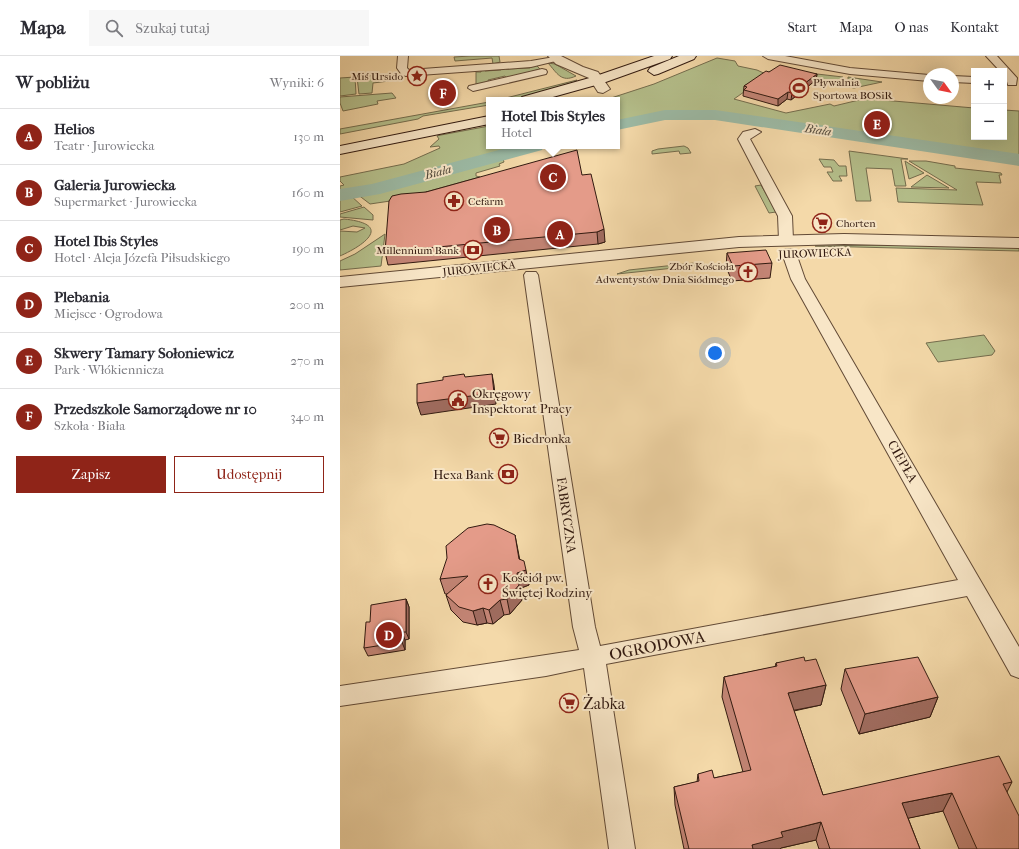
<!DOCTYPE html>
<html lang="pl">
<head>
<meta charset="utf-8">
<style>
	:root { --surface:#fff; --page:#f7f7f7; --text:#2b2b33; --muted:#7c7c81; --line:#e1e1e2; --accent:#8f2418 }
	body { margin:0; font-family:"IM FELL French Canon",serif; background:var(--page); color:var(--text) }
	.controls { position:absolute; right:12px; top:12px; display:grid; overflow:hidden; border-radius:0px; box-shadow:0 4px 16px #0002 }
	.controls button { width:36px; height:36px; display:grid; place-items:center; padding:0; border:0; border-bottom:1px solid var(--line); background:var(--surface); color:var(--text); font:20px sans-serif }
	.compass { position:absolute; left:583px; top:12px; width:36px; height:36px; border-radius:50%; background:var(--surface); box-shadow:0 4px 16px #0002; rotate:123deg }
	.you { position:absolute; left:375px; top:297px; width:14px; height:14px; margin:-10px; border:3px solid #fff; border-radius:50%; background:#1a73e8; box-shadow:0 0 0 6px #1a73e833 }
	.badge { display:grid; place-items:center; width:26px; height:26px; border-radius:50%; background:var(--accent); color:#fff; font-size:13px; font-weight:700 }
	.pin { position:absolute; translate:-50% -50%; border:2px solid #fff; box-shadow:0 1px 4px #0006 }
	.popup { position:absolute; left:146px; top:41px; width:134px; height:52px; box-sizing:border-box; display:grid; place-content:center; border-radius:0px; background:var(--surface); filter:drop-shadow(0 1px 3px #0005); font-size:13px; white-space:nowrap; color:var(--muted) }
	.popup b { font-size:15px; color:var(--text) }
	.popup::after { content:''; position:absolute; left:50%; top:100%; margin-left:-8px; border:8px solid transparent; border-top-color:var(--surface) }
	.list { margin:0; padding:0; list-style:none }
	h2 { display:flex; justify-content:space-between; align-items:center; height:52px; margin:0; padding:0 16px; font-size:17px }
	h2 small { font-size:13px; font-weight:400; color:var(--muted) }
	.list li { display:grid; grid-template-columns:26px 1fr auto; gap:12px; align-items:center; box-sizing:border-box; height:56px; padding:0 16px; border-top:1px solid var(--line) }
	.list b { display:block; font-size:15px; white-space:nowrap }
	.list p { margin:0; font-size:13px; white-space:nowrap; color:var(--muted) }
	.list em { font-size:13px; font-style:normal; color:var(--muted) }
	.actions { display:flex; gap:8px; padding:12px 16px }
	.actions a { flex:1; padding:9px 0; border:1px solid var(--accent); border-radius:0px; text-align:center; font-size:14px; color:var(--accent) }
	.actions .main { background:var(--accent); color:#fff }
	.icon { flex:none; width:22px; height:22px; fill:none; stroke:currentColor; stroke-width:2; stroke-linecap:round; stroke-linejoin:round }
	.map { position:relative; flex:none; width:679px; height:793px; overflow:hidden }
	header { display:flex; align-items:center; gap:24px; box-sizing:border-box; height:56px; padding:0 20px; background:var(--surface); border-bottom:1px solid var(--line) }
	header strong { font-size:19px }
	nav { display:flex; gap:22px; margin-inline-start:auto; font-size:14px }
	.search { width:280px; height:36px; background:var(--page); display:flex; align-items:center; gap:10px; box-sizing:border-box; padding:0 14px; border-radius:0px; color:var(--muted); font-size:15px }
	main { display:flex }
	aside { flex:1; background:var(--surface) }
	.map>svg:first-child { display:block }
	.green { fill:#b5c08c; stroke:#746d4e }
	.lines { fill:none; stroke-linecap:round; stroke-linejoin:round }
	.river { fill:#9cbaa5; fill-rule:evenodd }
	.minor-casing { stroke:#624a36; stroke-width:2 }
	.tertiary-casing { stroke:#624a36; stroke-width:2 }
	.secondary-casing { stroke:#321a10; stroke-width:2 }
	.minor { fill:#f8e6c7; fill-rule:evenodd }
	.tertiary { fill:#f8e6c7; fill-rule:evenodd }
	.secondary { fill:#f8e6c7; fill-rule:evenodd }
	.wall { fill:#c48576; stroke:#321a10 }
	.shaded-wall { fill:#a06c60; stroke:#321a10 }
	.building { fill:#e49b89; stroke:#321a10 }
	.labels { text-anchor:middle; stroke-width:4; stroke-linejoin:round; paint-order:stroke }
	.far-poi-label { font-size:11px; fill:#321a10; stroke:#f8e6c7; text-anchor:end }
	.far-street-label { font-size:11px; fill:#321a10; stroke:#f8e6c7 }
	.far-water-label { font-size:12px; font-style:italic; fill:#524a3d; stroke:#f8e6c7 }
	.poi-label { font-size:13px; fill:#321a10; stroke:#f8e6c7; text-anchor:start }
	.street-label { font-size:13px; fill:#321a10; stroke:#f8e6c7 }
	.near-street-label { font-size:16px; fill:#321a10; stroke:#f8e6c7 }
	.near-poi-label { font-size:16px; fill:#321a10; stroke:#f8e6c7; text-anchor:start }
</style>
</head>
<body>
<header>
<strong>Mapa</strong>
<div class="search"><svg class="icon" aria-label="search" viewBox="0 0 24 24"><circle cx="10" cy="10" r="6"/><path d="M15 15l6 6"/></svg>Szukaj tutaj</div>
<nav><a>Start</a><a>Mapa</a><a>O nas</a><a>Kontakt</a></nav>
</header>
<main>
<aside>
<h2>W pobliżu<small>Wyniki: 6</small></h2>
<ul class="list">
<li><span class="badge">A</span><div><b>Helios</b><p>Teatr · Jurowiecka</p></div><em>130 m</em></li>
<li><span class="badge">B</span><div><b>Galeria Jurowiecka</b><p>Supermarket · Jurowiecka</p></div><em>160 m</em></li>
<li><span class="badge">C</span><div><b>Hotel Ibis Styles</b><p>Hotel · Aleja Józefa Piłsudskiego</p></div><em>190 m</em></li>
<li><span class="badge">D</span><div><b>Plebania</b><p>Miejsce · Ogrodowa</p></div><em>200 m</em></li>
<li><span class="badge">E</span><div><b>Skwery Tamary Sołoniewicz</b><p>Park · Włókiennicza</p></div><em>270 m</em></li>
<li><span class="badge">F</span><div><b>Przedszkole Samorządowe nr 10</b><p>Szkoła · Biała</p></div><em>340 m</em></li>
</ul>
<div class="actions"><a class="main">Zapisz</a><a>Udostępnij</a></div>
</aside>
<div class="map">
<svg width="679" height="793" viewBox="0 0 679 793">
	<rect width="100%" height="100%" fill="#f4d9a9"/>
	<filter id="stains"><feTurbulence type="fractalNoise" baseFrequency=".005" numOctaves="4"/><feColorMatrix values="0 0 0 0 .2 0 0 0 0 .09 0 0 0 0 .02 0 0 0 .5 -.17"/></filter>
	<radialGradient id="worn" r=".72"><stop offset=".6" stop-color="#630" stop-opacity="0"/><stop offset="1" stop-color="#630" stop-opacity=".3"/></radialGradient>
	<path class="green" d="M 130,0 L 159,0 L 160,6 L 153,8 L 152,2 L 115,5 L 114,1 Z
		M 377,2 L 395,5 L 398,10 L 417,14 L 428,19 L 394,43 L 446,57 L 490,48 L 494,50 L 540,39 L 537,37 L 542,36 L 542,44 L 634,52 L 634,81 L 664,81 L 664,54 L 679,55 L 679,102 L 375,59 L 325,59 L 277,69 L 277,44 L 265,44 L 314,28 Z
		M 208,7 L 215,8 L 236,20 C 221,27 217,17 208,7 Z
		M 189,9 L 196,9 L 200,13 L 167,23 L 165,20 L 148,24 L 149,27 L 136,30 L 136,16 L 141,16 L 141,13 L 144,13 L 145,15 L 161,14 L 161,12 L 165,11 L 166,13 L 190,12 Z
		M 50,18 L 49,25 L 33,27 L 32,37 L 19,38 L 17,21 Z
		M 477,18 L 503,21 L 504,31 L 470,23 Z
		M 15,21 L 16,38 L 0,40 L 0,22 Z
		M 508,22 L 508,21 L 542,26 L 514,32 L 509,31 Z
		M 237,24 L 235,26 C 210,34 184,44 158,44 Z
		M 52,37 L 56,42 L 37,45 L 38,48 L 3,55 L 0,47 L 0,41 Z
		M 149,46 L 149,49 L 83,60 L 78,63 L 0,78 L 0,73 Z
		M 149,70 L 149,90 L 194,90 L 40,130 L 0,137 L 0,130 L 4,129 L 0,125 L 0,121 L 64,108 L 100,92 L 99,90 L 90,91 L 99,83 L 97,80 L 101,79 Z
		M 344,90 L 348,92 L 351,97 L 340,98 L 339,95 L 312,98 L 312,95 L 318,93 Z
		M 509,95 L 568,103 L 561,103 L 566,130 L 555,130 L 552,113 L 526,112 L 531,145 L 516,145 Z
		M 162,100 L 164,106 L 159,108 L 160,110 L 136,117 L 136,120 L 140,121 L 57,144 L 30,148 L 17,138 L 70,127 Z
		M 479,103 L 494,104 L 499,110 L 506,110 L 507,120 L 499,120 L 502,125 L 493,125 L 487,116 L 493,116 L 491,111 L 484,111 Z
		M 565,105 L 584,117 L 569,123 Z
		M 569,105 L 586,105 L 615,110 L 615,112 L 661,117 L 662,119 L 659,119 L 661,127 L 636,126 L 643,149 L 558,146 L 556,132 L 617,134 Z
		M 587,119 L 609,132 L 571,131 Z
		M 421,129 L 436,156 L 429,157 L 415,130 Z
		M 10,139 L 22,150 L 0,156 L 0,141 Z
		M 24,151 L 33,159 L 33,164 L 0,161 L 0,158 Z
		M 4,163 C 52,168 27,188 0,200 L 0,175 L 17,176 L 25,172 L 13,170 L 0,174 L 0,164 Z
		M 45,178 L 41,210 L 0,214 L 0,205 L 15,198 Z
		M 607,188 L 679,191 L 679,195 L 475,190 Z
		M 354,207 L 363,209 L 277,218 L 289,214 Z
		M 644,279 L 655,295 L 652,299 L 598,306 L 586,287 Z"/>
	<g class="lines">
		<path class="river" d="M 325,54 L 375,54 L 679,98 L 679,110 L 375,64 L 325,64 L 277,74 L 277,64 Z
			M 174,90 L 204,90 L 202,94 L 40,138 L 0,145 L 0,133 L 32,128 Z"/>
		<g class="minor-casing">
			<path id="minor" d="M 58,0 L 68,0 L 67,12 L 69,14 L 191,5 L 220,0 L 221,2 L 220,4 L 191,11 L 66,20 L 62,19 L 57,12 Z
				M 423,0 L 445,0 L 510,12 L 589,19 L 589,25 L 510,18 L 428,3 Z
				M 646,0 L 657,0 L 677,22 L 676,29 L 668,29 L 664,15 L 660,15 Z
				M 202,13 L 206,14 L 207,16 L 206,18 L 133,35 L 128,32 L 129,30 Z
				M 613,20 L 634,21 L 634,27 L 613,26 Z
				M 415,73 L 421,76 L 410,83 L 452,160 L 453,184 L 451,187 L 441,187 L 439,184 L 438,160 L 398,83 L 403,76 Z
				M 449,193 L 454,194 L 456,197 L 465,223 L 679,591 L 679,622 L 671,619 L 627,540 L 266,608 L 295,793 L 269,793 L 244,612 L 206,620 L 0,650 L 0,630 L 239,594 L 233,571 L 184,219 L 186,216 L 196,216 L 198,219 L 255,571 L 260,590 L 618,524 L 451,223 L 442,197 L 444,194 Z"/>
		</g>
		<g class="tertiary-casing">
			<path id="tertiary" d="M 208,0 L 221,0 L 243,11 L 258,16 L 270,33 L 263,37 L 258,36 L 249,22 L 216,8 Z
				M 504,178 L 679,182 L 679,192 L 504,188 L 399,191 L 0,231 L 0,221 L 399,181 Z"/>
		</g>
		<g class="secondary-casing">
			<path id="secondary" d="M 314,0 L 332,0 L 330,3 L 263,27 L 202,44 L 180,44 L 182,41 L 253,21 Z
				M 339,0 L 356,0 L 354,3 L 318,18 L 314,19 L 308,15 L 310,12 Z
				M 149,60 L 149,68 L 0,98 L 0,90 Z"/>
		</g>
		<use href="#minor" class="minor"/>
		<use href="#tertiary" class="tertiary"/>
		<use href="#secondary" class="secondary"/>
	</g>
	<path class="wall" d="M 429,16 L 477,18 L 476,24 L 451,44 L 447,43 L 438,50 L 403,40 L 404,30 Z
		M 242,119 L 265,186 L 258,188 L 48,209 L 45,196 L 86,136 Z
		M 387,197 L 432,207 L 430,222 L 392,225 L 386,211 Z
		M 180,503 L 189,529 L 181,532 L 182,544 L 170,558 L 164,559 L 153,568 L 147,567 L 137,569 L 123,566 L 111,554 L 106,539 L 108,538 L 105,538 L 100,523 Z
		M 66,543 L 69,551 L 69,583 L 65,584 L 65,594 L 28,600 L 24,592 L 30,566 Z
		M 465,605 L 486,629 L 481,649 L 454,655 L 483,739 L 672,726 L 667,736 L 679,793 L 619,793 L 603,755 L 568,762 L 580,793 L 479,793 L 476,784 L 441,792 L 440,793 L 344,793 L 335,749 L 334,731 L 357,726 L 358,718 L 374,722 L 403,716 L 382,641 L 384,621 L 435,611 L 436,607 Z
		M 505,613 L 598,641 L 590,661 L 519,678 L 501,633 Z"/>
	<path class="shaded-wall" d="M 477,18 L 476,24 L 451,44 L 452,37 Z
		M 448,36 L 447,43 L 438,50 L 438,43 Z
		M 264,173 L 265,186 L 258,188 L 257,176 Z
		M 152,318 L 154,329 L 156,348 L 81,359 L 77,347 Z
		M 175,479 L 182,515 L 186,514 L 189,529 L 181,532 L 182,544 L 170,558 L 167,543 L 177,517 Z
		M 66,543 L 69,551 L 69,583 L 66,576 Z
		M 160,544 L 164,559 L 153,568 L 149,554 Z
		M 143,552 L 147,567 L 137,569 L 133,555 Z
		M 62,576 L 65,584 L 65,594 L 62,586 Z
		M 486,629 L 481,649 L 445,656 L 448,637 Z
		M 598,641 L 590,661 L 519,678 L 525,658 Z
		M 612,737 L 603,755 L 555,765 L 562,747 Z
		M 481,766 L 476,784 L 441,792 L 440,793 L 411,793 L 412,789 L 441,776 Z"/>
	<path class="building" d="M 440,9 L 477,18 L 452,37 L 448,36 L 438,43 L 404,34 L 407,31 L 404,30 L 426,15 L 429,16 Z
		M 237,94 L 242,119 L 251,118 L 264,173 L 257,176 L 45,196 L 49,145 L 52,140 L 61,138 L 86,136 Z
		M 426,194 L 432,207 L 393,210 L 387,197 Z
		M 124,318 L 125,321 L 152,318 L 154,337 L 77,347 L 77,328 L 103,324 L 103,321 Z
		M 147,468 L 154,469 L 175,479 L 179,503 L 184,505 L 186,514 L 177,517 L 179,529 L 167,543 L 160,544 L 149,554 L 143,552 L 133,555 L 119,551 L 106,539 L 128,520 L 100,523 L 107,502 L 106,490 L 128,472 Z
		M 66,543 L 66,576 L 62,576 L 62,586 L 24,592 L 26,566 L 30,566 L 31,549 Z
		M 464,601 L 465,605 L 476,603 L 486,629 L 448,637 L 483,739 L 659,700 L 672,726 L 663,728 L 679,760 L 679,793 L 637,793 L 612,737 L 562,747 L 580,793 L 490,793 L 481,766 L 441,776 L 443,781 L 412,789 L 413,793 L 349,793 L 334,731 L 359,725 L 358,718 L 372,714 L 374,722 L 411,714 L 384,621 L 437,610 L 436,607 Z
		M 578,601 L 598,641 L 525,658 L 505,613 Z"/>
	<defs>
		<g id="sight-ring" transform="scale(1)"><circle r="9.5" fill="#f8e6c7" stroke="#8f2418" stroke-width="1.5"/><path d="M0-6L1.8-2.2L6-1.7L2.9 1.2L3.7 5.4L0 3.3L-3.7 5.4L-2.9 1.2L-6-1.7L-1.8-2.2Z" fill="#8f2418"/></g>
		<g id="stadium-ring" transform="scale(1)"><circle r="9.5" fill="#f8e6c7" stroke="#8f2418" stroke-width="1.5"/><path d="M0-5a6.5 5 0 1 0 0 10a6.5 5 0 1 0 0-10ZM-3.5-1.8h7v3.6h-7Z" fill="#8f2418"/></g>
		<g id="pharmacy-ring" transform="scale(1)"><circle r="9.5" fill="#f8e6c7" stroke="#8f2418" stroke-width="1.5"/><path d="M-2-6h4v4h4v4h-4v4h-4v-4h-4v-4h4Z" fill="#8f2418"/></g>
		<g id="supermarket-ring" transform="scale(1)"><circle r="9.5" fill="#f8e6c7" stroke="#8f2418" stroke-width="1.5"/><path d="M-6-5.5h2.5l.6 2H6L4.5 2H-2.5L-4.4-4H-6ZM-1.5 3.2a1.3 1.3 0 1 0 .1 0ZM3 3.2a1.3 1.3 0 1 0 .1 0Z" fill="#8f2418"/></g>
		<g id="bank-ring" transform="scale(1)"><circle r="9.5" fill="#f8e6c7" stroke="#8f2418" stroke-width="1.5"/><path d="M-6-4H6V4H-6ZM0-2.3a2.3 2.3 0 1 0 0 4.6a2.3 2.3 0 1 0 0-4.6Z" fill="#8f2418"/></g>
		<g id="church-ring" transform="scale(1)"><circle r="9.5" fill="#f8e6c7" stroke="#8f2418" stroke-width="1.5"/><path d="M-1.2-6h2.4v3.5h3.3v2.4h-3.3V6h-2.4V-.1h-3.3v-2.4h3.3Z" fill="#8f2418"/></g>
		<g id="civic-ring" transform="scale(1)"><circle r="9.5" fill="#f8e6c7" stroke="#8f2418" stroke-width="1.5"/><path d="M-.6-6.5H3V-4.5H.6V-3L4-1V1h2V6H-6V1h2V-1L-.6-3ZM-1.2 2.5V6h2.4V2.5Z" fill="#8f2418"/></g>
	</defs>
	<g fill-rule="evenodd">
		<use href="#sight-ring" x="77" y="20"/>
		<use href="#stadium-ring" x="459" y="32"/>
		<use href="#pharmacy-ring" x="114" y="145"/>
		<use href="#supermarket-ring" x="482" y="167"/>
		<use href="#bank-ring" x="133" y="194"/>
		<use href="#church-ring" x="408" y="216"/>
		<use href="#civic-ring" x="118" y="344"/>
		<use href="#supermarket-ring" x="159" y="382"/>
		<use href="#bank-ring" x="168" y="418"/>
		<use href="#church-ring" x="148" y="528"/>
		<use href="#supermarket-ring" x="229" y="647"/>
	</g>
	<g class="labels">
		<g class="far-poi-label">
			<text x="63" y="24">Miś Ursido</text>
			<text x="473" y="30" text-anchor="start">Pływalnia<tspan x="473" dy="13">Sportowa BOSiR</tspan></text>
			<text x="128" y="149" text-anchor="start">Cefarm</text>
			<text x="496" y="171" text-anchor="start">Chorten</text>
			<text x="119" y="198">Millennium Bank</text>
			<text x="394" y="214">Zbór Kościoła<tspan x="394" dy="13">Adwentystów Dnia Siódmego</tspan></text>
		</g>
		<g class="far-street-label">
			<text transform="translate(475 197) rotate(-2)" y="4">JUROWIECKA</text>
			<text transform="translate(139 212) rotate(-6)" y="4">JUROWIECKA</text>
		</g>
		<g class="far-water-label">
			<text transform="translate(478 74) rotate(8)" y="4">Biała</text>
			<text transform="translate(98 116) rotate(-15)" y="4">Biała</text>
		</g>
		<g class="poi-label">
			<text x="132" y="342">Okręgowy<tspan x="132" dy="15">Inspektorat Pracy</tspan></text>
			<text x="173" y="387">Biedronka</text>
			<text x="154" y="423" text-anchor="end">Hexa Bank</text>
			<text x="162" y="526">Kościół pw.<tspan x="162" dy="15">Świętej Rodziny</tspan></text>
		</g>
		<g class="street-label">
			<text transform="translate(563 405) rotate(60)" y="5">CIEPŁA</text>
			<text transform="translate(227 459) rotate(82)" y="5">FABRYCZNA</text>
		</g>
		<g class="near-street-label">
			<text transform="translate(317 589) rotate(-11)" y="6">OGRODOWA</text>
		</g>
		<g class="near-poi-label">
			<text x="243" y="653">Żabka</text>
		</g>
	</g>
	<rect width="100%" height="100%" filter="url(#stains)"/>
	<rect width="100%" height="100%" fill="url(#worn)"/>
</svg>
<div class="controls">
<button>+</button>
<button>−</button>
</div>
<svg class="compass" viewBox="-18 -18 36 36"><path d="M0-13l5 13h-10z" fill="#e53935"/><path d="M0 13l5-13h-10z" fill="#7c7c81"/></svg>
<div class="you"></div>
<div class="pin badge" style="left:220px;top:178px">A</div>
<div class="pin badge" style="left:157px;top:174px">B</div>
<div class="pin badge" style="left:213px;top:121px">C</div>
<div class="popup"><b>Hotel Ibis Styles</b>Hotel</div>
<div class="pin badge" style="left:49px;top:579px">D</div>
<div class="pin badge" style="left:537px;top:68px">E</div>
<div class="pin badge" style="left:103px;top:37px">F</div>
</div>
</main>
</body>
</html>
